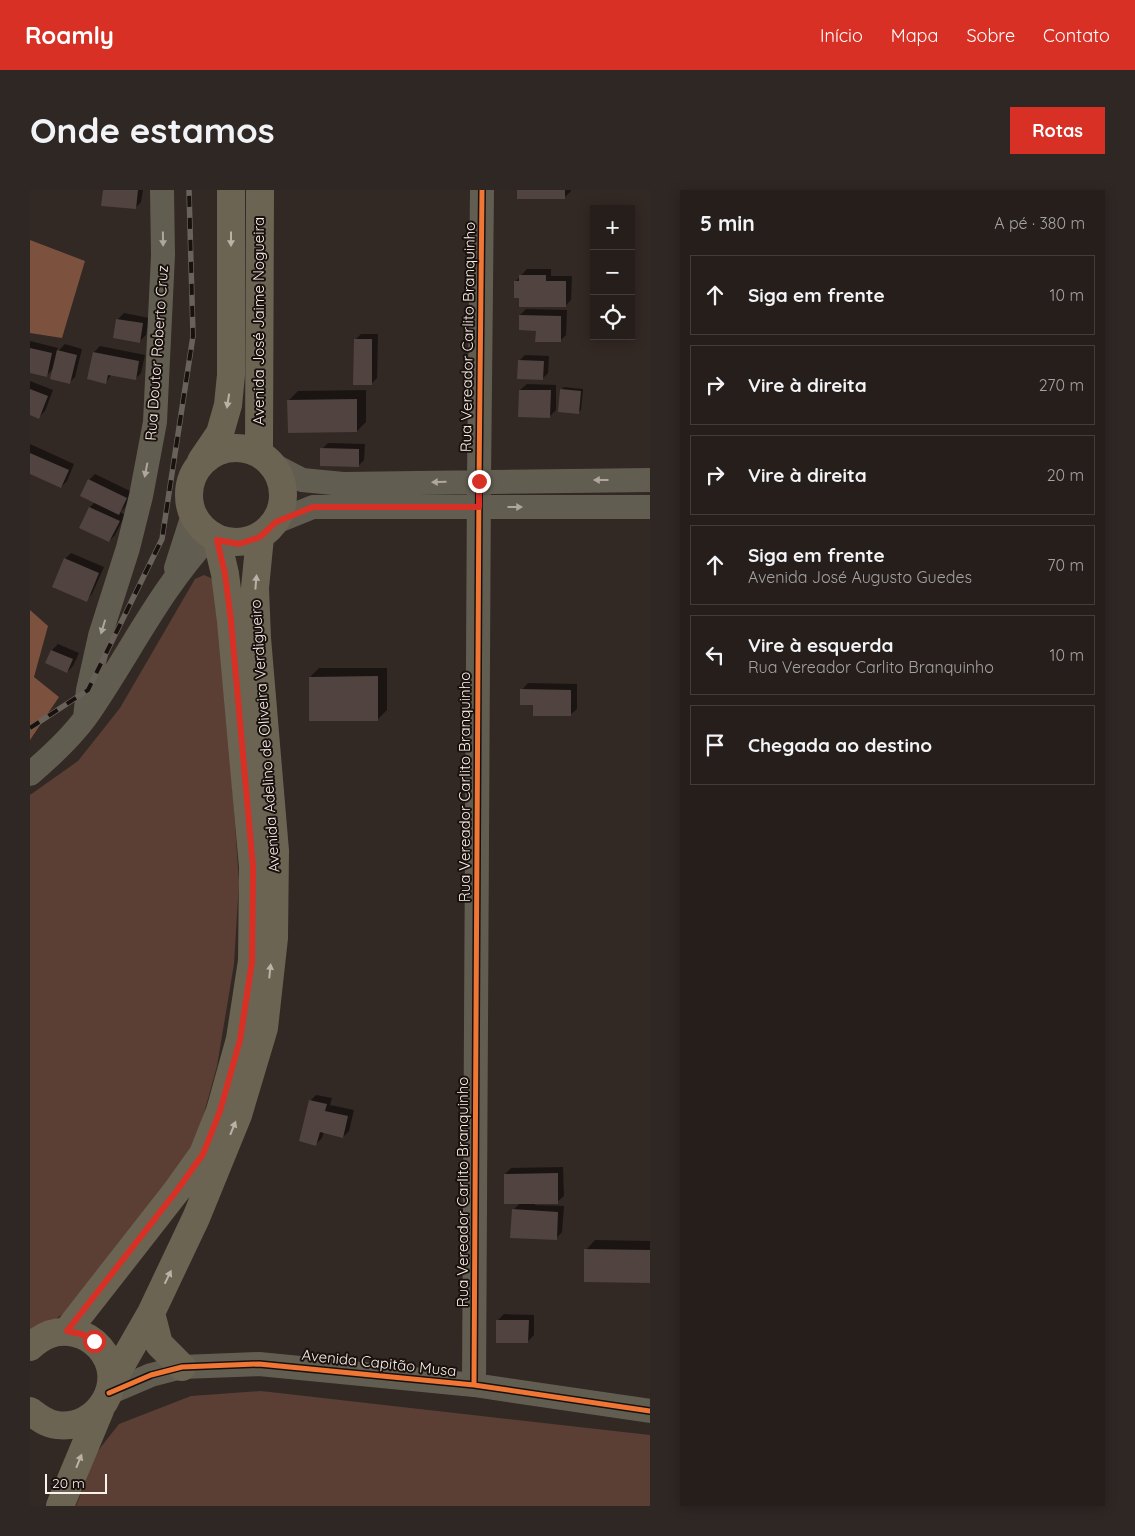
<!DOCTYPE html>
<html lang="pt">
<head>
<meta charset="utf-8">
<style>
	:root { --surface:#261e1b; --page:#2e2724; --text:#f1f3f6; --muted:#a4a2a3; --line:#423c3a; --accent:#d93025 }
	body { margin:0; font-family:Quicksand,sans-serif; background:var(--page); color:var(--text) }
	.controls { position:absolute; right:15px; top:15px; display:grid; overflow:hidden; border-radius:0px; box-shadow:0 2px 12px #0003 }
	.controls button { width:45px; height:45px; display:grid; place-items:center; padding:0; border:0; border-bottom:1px solid var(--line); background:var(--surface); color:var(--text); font:25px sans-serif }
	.scale { position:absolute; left:15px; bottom:12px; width:62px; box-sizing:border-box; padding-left:5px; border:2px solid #fcf0ea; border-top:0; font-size:14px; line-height:18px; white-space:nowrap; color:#fcf0ea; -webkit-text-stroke:4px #19110e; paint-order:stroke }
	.stop { position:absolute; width:15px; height:15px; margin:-11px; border:4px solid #d93025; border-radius:50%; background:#fff }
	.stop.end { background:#d93025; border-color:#fff; box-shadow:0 1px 5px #0008 }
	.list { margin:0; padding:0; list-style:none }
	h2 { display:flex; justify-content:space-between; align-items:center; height:65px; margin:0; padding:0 20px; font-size:21px }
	h2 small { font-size:16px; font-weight:400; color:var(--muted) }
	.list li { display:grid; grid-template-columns:32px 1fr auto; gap:15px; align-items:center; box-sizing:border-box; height:80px; margin:0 10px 10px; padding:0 10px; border:1px solid var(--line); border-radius:0px }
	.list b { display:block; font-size:19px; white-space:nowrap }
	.list p { margin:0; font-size:16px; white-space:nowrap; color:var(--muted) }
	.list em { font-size:16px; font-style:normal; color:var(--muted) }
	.icon { flex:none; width:28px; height:28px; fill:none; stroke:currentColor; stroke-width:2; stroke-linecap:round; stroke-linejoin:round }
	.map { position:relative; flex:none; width:620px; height:1316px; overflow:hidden; border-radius:0px }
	header { display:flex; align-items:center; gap:30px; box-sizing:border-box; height:70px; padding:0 25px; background:var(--accent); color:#fff }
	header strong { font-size:24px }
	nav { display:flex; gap:28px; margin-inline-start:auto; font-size:18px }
	.intro { display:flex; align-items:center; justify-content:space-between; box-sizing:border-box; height:120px; padding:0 30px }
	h1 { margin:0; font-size:35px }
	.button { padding:12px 22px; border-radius:0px; background:var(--accent); color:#fff; font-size:18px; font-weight:700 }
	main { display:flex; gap:30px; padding:0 30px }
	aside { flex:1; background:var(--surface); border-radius:0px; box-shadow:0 2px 12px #0003 }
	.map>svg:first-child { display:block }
	.green { fill:#5b3f34 }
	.forest { fill:#7c523e }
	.shadow { fill:#0007 }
	.building { fill:#514340 }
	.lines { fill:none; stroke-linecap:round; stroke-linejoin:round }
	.street { stroke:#625d51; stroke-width:24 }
	.primary { stroke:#6b6453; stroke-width:28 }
	.rail-casing { stroke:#68625a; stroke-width:5.5 }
	.rail { stroke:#19110e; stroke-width:4; stroke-dasharray:11; stroke-linecap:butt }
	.cycleway-casing { stroke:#19110e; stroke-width:8 }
	.cycleway { stroke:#f07635; stroke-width:5 }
	.oneway { fill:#afa69e }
	.oneway2 { fill:#bbb1a6 }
	.route { stroke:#d93025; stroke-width:6 }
	.labels { text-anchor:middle; stroke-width:4; stroke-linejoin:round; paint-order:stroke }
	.street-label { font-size:15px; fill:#fcf0ea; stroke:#19110e }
</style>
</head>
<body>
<header>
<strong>Roamly</strong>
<nav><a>Início</a><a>Mapa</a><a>Sobre</a><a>Contato</a></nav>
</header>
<div class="intro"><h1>Onde estamos</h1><a class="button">Rotas</a></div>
<main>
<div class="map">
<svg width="620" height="1316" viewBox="0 0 620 1316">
	<rect width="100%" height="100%" fill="#322824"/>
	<path class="green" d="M 174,385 L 181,388 L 189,405 L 209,692 L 204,774 L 187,876 L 162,967 L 34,1123 L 0,1148 L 0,605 L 48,571 L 90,518 L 165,389 Z
		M 231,1201 L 620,1245 L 620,1316 L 46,1316 L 67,1262 L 89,1234 L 161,1206 Z"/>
	<path class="forest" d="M 0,50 L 55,71 L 32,148 L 0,143 Z
		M 0,420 L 18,436 L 4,487 L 29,507 L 0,550 Z"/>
	<path class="shadow" d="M 74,0 L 113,0 L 111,12 L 105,18 Z
		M 488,0 L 541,0 L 541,1 L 535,7 Z
		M 497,79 L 521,79 L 521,86 L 542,86 L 541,110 L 535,116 L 490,107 L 485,92 Z
		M 496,119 L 537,120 L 536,145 L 530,151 L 507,140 L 490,125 Z
		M 94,123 L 119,128 L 116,145 L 110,151 L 84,147 L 88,129 Z
		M 331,144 L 348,144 L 347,188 L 341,194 L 325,150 Z
		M 0,151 L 28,158 L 26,163 L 35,154 L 52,159 L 45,187 L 39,193 L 24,178 L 16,186 L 0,182 Z
		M 70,156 L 115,165 L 111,183 L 105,189 L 82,184 L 76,192 L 64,162 Z
		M 495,165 L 519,166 L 518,183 L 512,189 L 489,171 Z
		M 0,191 L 23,200 L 15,221 L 9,227 L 0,224 Z
		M 497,194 L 526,195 L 526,220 L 520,226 L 490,200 Z
		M 534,197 L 553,199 L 551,220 L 548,222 L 531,200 Z
		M 336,200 L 336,232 L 327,241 L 258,211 L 268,201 Z
		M 298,253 L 335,254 L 334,270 L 328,276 L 292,259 Z
		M 0,254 L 44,274 L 37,291 L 31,297 L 0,283 Z
		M 65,284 L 102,302 L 95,317 L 90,322 L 95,325 L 85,345 L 79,351 L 60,317 L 65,312 L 59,290 Z
		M 41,363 L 74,377 L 62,404 L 56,410 L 35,369 Z
		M 28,454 L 49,463 L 43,476 L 37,482 L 16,473 L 22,460 Z
		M 289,478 L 357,478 L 357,520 L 348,529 L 280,487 Z
		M 498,493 L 547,494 L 547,519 L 540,525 L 505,514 L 492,500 Z
		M 286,905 L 302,908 L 300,915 L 324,920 L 319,941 L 313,947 L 294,942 L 292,948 L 286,954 L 280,911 Z
		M 533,977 L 534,1006 L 527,1012 L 505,1013 L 505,1015 L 534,1016 L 532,1042 L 526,1049 L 483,1020 L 490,1013 L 475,984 L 481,978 Z
		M 565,1050 L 620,1051 L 620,1092 L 556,1060 Z
		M 474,1124 L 504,1125 L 504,1145 L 498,1151 L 467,1131 Z"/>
	<path class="building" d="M 73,0 L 108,0 L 106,19 L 71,16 Z
		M 487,0 L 535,0 L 535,9 L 487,9 Z
		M 489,85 L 516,85 L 516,91 L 536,91 L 536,117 L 489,117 L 489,108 L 484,108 L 484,91 L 489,91 Z
		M 489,125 L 531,126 L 531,152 L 505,152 L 506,141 L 489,140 Z
		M 86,129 L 113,133 L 110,153 L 83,148 Z
		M 324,149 L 342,149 L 342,195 L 323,195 Z
		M 0,158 L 22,163 L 17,187 L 0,183 Z
		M 27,160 L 47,165 L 40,194 L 20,189 Z
		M 63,162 L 109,171 L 106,190 L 78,185 L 76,194 L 57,189 Z
		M 488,170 L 514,171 L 513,190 L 487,189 Z
		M 0,199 L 18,206 L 9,229 L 0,225 Z
		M 530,199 L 551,201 L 549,224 L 528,222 Z
		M 489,200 L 521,200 L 520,228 L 488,227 Z
		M 327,209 L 327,242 L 258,243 L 257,210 Z
		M 290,258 L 329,259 L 329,277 L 290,276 Z
		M 0,263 L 39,280 L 31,298 L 0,284 Z
		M 58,289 L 97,308 L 89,325 L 50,306 Z
		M 59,317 L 90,331 L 79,352 L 49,338 Z
		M 34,368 L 69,383 L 57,412 L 22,397 Z
		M 21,460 L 43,469 L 37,483 L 15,473 Z
		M 348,486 L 348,531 L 279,531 L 279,487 Z
		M 490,499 L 541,500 L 541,526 L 503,526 L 503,515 L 490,515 Z
		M 279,910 L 297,914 L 295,921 L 318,926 L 313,948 L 290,942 L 286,956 L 269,951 Z
		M 528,983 L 528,1014 L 474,1014 L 474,984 Z
		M 482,1019 L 528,1022 L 527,1050 L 480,1048 Z
		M 554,1059 L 620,1060 L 620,1093 L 554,1092 Z
		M 466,1130 L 499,1130 L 498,1153 L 466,1153 Z"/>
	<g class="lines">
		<path class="street" d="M 245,276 L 272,290 L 313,294 L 620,290
			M 246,332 L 283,317 L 620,317
			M 146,378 L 163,325
			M 55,528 L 58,500 L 70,446 L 98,358 L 111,306 L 125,232 L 133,65 L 132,0
			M 0,584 C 20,567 40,549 56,527 C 98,467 129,400 180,346
			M 444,1195 L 449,291 L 452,0
			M 79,1203 L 121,1185 L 152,1177 L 229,1174 L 444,1195 L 620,1221"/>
		<path class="primary" d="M159 305a47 47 0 1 1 94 0a47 47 0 1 1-94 0Z
			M 229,262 L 230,0
			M 171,271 L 190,243 L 198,215 L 201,185 L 201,0
			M 121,1123 L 129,1154 L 152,1177
			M 37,1141 L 148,999 L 173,964 L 190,921 L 210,849 L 222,771 L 223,677 L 201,431 L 195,384 L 187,350
			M 0,1157 C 13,1145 27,1139 45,1143 C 55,1145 63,1150 70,1158 C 99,1191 68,1241 27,1235 C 16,1234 8,1227 0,1221
			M 82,1191 L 121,1123 L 166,1028 L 208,925 L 234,838 L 244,748 L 245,661 L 227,448 L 225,398 L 230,347
			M 30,1316 L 70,1220"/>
		<g class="rail-casing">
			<path id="rail" d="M 0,538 L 58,500 L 132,349 L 163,146 L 159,0"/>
		</g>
		<use href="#rail" class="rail"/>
		<g class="cycleway-casing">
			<path id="cycleway" d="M 444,1195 L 449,291 L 452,0
				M 79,1203 L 121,1185 L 152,1177 L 229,1174 L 444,1195 L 620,1221"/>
		</g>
		<use href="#cycleway" class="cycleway"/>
	</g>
	<defs><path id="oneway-solid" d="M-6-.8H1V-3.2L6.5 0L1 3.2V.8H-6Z" transform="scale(1.25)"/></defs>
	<g class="oneway">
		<use href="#oneway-solid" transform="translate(133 49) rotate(89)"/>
		<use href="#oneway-solid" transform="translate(116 280) rotate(101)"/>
		<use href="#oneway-solid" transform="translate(571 290) rotate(180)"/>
		<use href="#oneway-solid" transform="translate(409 292) rotate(179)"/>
		<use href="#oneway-solid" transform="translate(485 317)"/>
		<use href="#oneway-solid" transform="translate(73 437) rotate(107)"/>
	</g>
	<g class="oneway2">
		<use href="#oneway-solid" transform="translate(201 49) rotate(90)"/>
		<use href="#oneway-solid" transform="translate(198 211) rotate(99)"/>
		<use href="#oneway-solid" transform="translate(226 392) rotate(-85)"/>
		<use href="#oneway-solid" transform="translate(240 781) rotate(-84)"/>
		<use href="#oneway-solid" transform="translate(203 938) rotate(-68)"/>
		<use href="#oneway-solid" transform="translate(138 1087) rotate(-64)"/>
		<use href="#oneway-solid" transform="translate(49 1271) rotate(-68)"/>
	</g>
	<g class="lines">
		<path class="route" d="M 64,1151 L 51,1144 L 37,1141 L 148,999 L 173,964 L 190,921 L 210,850 L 222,772 L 223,677 L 201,431 L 195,384 L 187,350 L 209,354 L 230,347 L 246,332 L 283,317 L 449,317 L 449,291"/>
	</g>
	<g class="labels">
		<g class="street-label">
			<text transform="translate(229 131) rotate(-90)" y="5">Avenida José Jaime Nogueira</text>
			<text transform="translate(438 147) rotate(-89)" y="5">Rua Vereador Carlito Branquinho</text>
			<text transform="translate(127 163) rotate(-86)" y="5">Rua Doutor Roberto Cruz</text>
			<text transform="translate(235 546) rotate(-94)" y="5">Avenida Adelino de Oliveira Verdigueiro</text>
			<text transform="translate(435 597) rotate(-90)" y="5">Rua Vereador Carlito Branquinho</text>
			<text transform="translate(433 1002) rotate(-90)" y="5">Rua Vereador Carlito Branquinho</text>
			<text transform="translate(349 1173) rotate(6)" y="5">Avenida Capitão Musa</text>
		</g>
	</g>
</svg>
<div class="controls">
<button>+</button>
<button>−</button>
<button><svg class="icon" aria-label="locate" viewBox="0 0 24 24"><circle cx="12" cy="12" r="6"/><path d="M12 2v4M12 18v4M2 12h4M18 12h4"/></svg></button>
</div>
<div class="scale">20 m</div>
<div class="stop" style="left:64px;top:1151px"></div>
<div class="stop end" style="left:449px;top:291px"></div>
</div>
<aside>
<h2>5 min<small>A pé · 380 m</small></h2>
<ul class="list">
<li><svg class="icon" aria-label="ahead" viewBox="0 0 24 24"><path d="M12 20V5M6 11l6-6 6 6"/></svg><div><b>Siga em frente</b></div><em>10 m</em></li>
<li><svg class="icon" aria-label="right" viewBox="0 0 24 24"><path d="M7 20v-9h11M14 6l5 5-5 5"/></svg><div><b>Vire à direita</b></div><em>270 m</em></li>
<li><svg class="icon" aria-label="right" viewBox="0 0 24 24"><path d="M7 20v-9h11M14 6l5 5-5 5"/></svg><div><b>Vire à direita</b></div><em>20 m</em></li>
<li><svg class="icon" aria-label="ahead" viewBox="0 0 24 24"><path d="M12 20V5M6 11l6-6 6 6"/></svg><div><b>Siga em frente</b><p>Avenida José Augusto Guedes</p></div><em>70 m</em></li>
<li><svg class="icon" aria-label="left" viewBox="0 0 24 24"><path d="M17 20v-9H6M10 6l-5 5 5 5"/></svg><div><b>Vire à esquerda</b><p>Rua Vereador Carlito Branquinho</p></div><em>10 m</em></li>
<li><svg class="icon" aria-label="arrive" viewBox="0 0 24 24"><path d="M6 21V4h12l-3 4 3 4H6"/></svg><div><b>Chegada ao destino</b></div></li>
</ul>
</aside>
</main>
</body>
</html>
